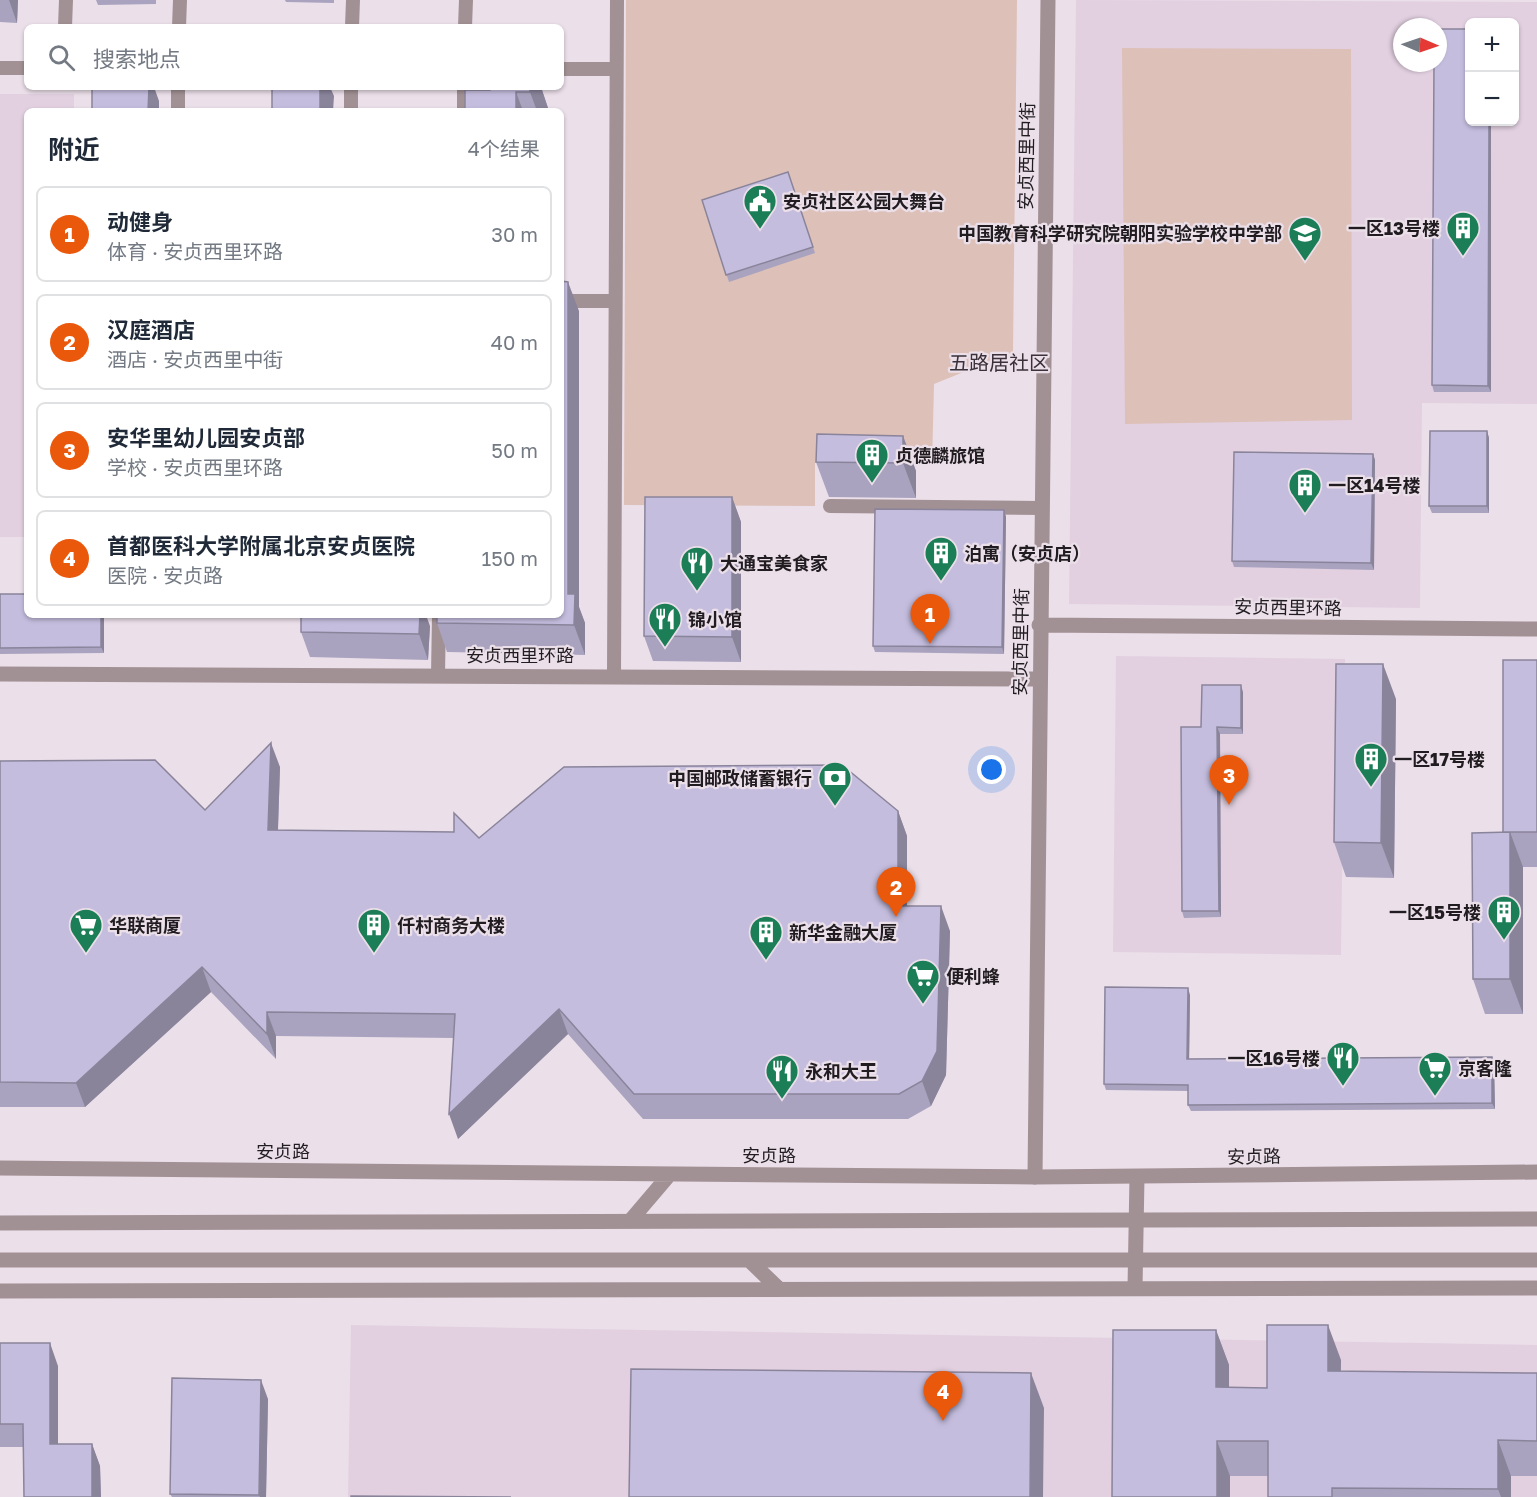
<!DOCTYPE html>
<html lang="zh">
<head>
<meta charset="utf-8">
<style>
	:root { --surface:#fff; --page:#f2f2f3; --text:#1f2937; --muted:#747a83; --line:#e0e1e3; --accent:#ea580c }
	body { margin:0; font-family:"Golos Text","Noto Sans SC",sans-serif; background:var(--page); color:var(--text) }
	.controls { position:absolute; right:18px; top:18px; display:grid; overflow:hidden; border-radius:9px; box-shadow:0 2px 4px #0004 }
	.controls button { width:54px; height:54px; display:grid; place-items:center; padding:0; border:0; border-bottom:2px solid var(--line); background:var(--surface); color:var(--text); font:30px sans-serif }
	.compass { position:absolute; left:1393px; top:18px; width:54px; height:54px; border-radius:50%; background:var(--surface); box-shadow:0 2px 4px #0004; rotate:92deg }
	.you { position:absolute; left:992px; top:770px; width:21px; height:21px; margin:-15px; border:4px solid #fff; border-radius:50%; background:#1a73e8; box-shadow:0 0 0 9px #1a73e833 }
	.badge { display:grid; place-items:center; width:39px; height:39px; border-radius:50%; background:var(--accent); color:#fff; font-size:20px; font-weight:700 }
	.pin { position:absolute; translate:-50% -50px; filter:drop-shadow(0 2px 3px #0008) }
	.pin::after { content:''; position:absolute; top:32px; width:21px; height:18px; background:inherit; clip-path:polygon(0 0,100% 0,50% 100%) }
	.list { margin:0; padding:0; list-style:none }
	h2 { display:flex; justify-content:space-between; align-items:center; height:78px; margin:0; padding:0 24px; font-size:26px }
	h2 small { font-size:20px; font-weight:400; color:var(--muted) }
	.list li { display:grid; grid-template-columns:39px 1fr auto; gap:18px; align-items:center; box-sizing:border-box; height:96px; margin:0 12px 12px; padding:0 12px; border:2px solid var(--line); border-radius:9px }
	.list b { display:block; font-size:22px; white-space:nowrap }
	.list p { margin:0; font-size:20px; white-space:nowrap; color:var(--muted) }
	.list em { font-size:20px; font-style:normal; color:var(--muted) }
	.icon { flex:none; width:33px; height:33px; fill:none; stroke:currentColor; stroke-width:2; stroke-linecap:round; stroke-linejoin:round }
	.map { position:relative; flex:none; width:1537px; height:1497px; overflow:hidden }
	.search { position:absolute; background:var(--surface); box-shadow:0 2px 4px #0004; left:24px; top:24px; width:540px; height:66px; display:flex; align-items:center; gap:15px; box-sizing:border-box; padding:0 21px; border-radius:9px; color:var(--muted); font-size:22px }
	.panel { position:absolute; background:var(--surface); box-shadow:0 2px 4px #0004; left:24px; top:108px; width:540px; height:510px; border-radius:9px }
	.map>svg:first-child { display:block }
</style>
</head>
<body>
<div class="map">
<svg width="1537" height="1497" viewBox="0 0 1537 1497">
	<rect width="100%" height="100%" fill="#ebdfe9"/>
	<!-- built -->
	<path fill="#e2d0e0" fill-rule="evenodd" d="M1076,0L1537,2V404L1422,403L1420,608L1069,604ZM1470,22H1514V122H1470ZM1402,27H1438V63H1402Z
		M0,94H74V111H27V537H0Z
		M1116,656L1345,659L1341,955L1113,952Z
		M351,1325L1537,1345V1497H348Z"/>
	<!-- green -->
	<path fill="#ddc0b8" d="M626,0H1017L1013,352L934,384L932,465L815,463V506L624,505Z
		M1122,48L1351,49L1352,420L1125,424Z"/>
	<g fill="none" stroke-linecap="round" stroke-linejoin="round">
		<!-- service -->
		<path stroke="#a29194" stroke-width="14" d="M65,27L66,0
			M179,27L180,0
			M352,27L353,0
			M465,27L466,0
			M0,68H27
			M561,69H616
			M178,111V87
			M351,111V87
			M464,111V87
			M561,301H615
			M830,506L1041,508
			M438,675L439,615
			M614,675L617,0"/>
		<!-- minor -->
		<path stroke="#a29194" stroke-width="15" d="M1039,625L1537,629
			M0,674L1039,679
			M1035,1177L1048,0
			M1135,1288L1137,1177"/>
		<!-- tertiary -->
		<path stroke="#a29194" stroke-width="15" d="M0,1168L1035,1177L1537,1172
			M630,1221L670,1174
			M0,1223L1537,1219
			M0,1260H1537
			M749,1260L779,1289
			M0,1291L1537,1288"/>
	</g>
	<!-- wall -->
	<path fill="#a9a3bf" d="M0,0H18L17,23L0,22Z
		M96,0H156V4L98,5Z
		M285,0H334V3L286,2Z
		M1434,63L1491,392H1434L1432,385Z
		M541,87L549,111H465L490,90Z
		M788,172L815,253L729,282L702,200Z
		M579,311V607L585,623V655L447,652L437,623L561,615Z
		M1487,431L1489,438V513H1432L1429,506Z
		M903,436L916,471V498L829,497L816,462Z
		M1373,454L1375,460L1374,570L1234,567L1232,561Z
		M732,497L741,522V662L653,661L644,636Z
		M1004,510L1006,517L1004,654L875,652L873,646Z
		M0,594L27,615H104V653L0,654Z
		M430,626L428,660L310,657L301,632Z
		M1537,660V867H1523V1014H1485L1473,979Z
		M1243,692V734H1220L1221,917L1184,918L1182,911L1201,727Z
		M1396,699L1394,878L1346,877L1334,842Z
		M0,761L205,810L280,767L278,831L479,838L898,811L907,836V906L950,931L946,1075L931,1106L908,1119H643L568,1034L458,1139L453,1038L276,1036V1059L211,992L85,1107H0Z
		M1190,995L1189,1059L1494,1063L1495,1109L1191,1111L1188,1105V1091L1106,1090L1104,1084Z
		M1216,1330L1229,1365V1388H1267L1341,1360V1372L1537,1373V1476H1511V1497H1268V1476H1230V1497H1112Z
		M0,1343L58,1366V1444H92L100,1466L101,1497H24V1447H0Z
		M268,1399L266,1497H172L170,1494Z"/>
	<!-- shaded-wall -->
	<path fill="#8a849b" d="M9,0H18L17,23Z
		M149,87H154L159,101V111H148Z
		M320,87H330L334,96L333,111H320Z
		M530,87H541L549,111H537L530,92Z
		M516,92L523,111H516Z
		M1489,122H1491V392L1488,386Z
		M568,282L579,311V607L585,623V655L574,625L568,594Z
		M1487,431L1489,438V513L1487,506Z
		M903,436L916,471V498L903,463Z
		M1373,454L1375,460L1374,570L1371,563Z
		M732,497L741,522V662L732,637Z
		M1004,510L1006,517L1004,654L1002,647Z
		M101,615H104V653L101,647Z
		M420,615H426L430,626L428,660L419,634Z
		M1383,664L1396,699L1394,878L1381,843Z
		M1241,685L1243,692V734L1241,728Z
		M1217,727L1220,734L1221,917L1219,911Z
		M271,743L280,767L277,855L268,830Z
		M898,811L907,836V930L898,906Z
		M1510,832L1523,867V1014L1510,979Z
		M941,906L950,931L946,1075L931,1106L922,1081Z
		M202,967L211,992L85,1107L76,1083Z
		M1188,988L1190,995L1189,1066L1187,1059Z
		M559,1009L568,1034L458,1139L449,1114Z
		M267,1012L276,1036V1059L267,1034Z
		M1492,1057L1494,1063L1495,1109L1492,1103Z
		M1328,1325L1341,1360L1340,1407L1328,1371Z
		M1216,1330L1229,1365V1423L1216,1387Z
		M50,1343L58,1366V1467L50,1444Z
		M1031,1373L1044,1408L1043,1497H1030Z
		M261,1380L268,1399L266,1497H260L259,1495Z
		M1498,1440L1511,1476V1497H1501L1498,1489Z
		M1217,1441L1230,1476V1497H1217Z
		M92,1444L100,1466L101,1497H92Z"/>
	<!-- building -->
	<path fill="#c5bdde" stroke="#8a849b" stroke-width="1.5" d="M1438,29H1470V122H1489L1488,386L1432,385L1434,63H1438Z
		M92,87H149L148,111H92Z
		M272,87H320V111H272Z
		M490,87H530V92H516V111H465V90H490Z
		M788,172L813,247L726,275L702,200Z
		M561,281L568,282V594H575L574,625L437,623V615H561Z
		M1430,431H1487V506H1429Z
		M817,434L903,436V463L816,462Z
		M1234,452L1373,454L1371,563L1232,561Z
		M645,497H732V637L644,636Z
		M875,509L1004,510L1002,647L873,646Z
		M0,594H27V615H101V647L0,648Z
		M301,615H420L419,634L301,632Z
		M1503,660H1537V832H1503Z
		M1336,664H1383L1381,843L1334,842Z
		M1202,685H1241V728L1217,727L1219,911H1182L1181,727H1201Z
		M271,743L268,830L454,832V813L479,838L564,767L842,765L898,811V906H941L937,1051L922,1081L899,1094H634L559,1009L449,1114L455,1014L267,1012V1034L202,967L76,1083L0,1082V761L155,760L205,810Z
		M1510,832V979H1473L1472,833Z
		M1105,987L1188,988L1187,1059L1492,1057V1103L1188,1105V1085L1104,1084Z
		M1267,1325H1328V1371L1537,1373V1441L1498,1440V1489L1332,1488V1497H1268V1441H1217V1497H1112L1113,1330H1216V1387L1267,1388Z
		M0,1343H50V1444H92V1497H24L23,1424H0Z
		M631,1369L1031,1373L1030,1497H629Z
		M172,1378L261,1380L259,1495L170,1494Z
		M351,1496L511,1497H351Z"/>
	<!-- icons -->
	<defs>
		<g id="civic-pin" transform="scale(1.725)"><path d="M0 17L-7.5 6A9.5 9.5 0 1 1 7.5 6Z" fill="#1b7e57" stroke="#ebdfe9"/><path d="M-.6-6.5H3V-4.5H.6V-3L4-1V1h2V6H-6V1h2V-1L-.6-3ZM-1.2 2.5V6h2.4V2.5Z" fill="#fff"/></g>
		<g id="building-pin" transform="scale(1.725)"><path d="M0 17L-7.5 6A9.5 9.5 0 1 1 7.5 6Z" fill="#1b7e57" stroke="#ebdfe9"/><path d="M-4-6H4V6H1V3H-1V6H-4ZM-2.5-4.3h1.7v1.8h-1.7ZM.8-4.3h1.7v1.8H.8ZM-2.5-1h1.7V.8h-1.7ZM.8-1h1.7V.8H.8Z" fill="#fff"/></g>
		<g id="school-pin" transform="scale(1.725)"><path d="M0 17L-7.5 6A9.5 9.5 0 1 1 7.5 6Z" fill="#1b7e57" stroke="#ebdfe9"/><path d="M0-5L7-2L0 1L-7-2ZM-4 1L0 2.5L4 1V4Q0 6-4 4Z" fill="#fff"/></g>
		<g id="restaurant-pin" transform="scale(1.725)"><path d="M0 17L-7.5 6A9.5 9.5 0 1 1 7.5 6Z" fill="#1b7e57" stroke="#ebdfe9"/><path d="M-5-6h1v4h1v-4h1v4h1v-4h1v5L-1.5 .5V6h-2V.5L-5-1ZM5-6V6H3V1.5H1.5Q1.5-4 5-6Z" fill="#fff"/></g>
		<g id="bank-pin" transform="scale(1.725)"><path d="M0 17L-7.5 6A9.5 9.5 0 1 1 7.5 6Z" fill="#1b7e57" stroke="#ebdfe9"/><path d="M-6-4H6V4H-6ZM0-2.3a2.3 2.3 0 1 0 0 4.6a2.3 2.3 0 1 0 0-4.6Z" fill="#fff"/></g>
		<g id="supermarket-pin" transform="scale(1.725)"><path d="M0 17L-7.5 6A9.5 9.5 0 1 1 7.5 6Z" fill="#1b7e57" stroke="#ebdfe9"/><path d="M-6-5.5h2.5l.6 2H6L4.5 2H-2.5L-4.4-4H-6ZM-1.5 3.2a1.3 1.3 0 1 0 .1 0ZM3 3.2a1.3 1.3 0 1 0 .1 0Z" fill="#fff"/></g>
	</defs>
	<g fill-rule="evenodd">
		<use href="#civic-pin" x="760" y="201"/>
		<use href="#building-pin" x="1463" y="228"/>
		<use href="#school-pin" x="1305" y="233"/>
		<use href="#building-pin" x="872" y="455"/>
		<use href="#building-pin" x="1305" y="485"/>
		<use href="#building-pin" x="941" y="553"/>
		<use href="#restaurant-pin" x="697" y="563"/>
		<use href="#restaurant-pin" x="665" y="619"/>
		<use href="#building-pin" x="1371" y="759"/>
		<use href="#bank-pin" x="835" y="778"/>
		<use href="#building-pin" x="1504" y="912"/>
		<use href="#supermarket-pin" x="86" y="925"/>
		<use href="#building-pin" x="374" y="925"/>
		<use href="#building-pin" x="766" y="932"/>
		<use href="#supermarket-pin" x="923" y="976"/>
		<use href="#restaurant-pin" x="1343" y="1058"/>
		<use href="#supermarket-pin" x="1435" y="1068"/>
		<use href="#restaurant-pin" x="782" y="1071"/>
	</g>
	<g text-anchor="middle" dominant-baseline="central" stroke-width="4.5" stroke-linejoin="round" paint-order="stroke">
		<!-- street labels -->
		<g font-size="18" fill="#201c20" stroke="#ebdfe9">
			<text transform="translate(1026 156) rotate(-89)">安贞西里中街</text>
			<text transform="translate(1288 607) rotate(1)">安贞西里环路</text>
			<text transform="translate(1020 642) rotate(-89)">安贞西里中街</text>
			<text x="520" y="655">安贞西里环路</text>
			<text x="283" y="1151">安贞路</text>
			<text x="769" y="1155">安贞路</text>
			<text transform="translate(1254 1156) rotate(-1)">安贞路</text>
		</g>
		<!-- poi labels -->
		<g font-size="18" font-weight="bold" fill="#201c20" stroke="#ebdfe9" text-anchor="start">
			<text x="783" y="201">安贞社区公园大舞台</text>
			<text x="1440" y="228" text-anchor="end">一区13号楼</text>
			<text x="1282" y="233" text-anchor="end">中国教育科学研究院朝阳实验学校中学部</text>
			<text x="895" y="455">贞德麟旅馆</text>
			<text x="1328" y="485">一区14号楼</text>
			<text x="964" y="553">泊寓（安贞店）</text>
			<text x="720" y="563">大通宝美食家</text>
			<text x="688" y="619">锦小馆</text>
			<text x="1394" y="759">一区17号楼</text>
			<text x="812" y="778" text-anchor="end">中国邮政储蓄银行</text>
			<text x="1481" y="912" text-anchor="end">一区15号楼</text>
			<text x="109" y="925">华联商厦</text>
			<text x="397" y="925">仟村商务大楼</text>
			<text x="789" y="932">新华金融大厦</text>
			<text x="946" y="976">便利蜂</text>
			<text x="1320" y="1058" text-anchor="end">一区16号楼</text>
			<text x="1458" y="1068">京客隆</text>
			<text x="805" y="1071">永和大王</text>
		</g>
		<!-- neighbourhood labels -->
		<g font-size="20" fill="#3a3139" stroke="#ebdfe9">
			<text x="999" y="362">五路居社区</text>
		</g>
	</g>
</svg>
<div class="controls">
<button>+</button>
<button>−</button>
</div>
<svg class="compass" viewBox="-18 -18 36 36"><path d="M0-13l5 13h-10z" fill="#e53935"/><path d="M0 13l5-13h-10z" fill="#747a83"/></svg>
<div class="you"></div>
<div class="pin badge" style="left:930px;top:644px">1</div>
<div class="pin badge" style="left:896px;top:917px">2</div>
<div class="pin badge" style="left:1229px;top:805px">3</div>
<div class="pin badge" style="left:943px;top:1421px">4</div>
<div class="search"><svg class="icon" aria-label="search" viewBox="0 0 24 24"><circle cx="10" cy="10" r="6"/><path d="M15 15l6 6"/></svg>搜索地点</div>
<section class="panel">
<h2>附近<small>4个结果</small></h2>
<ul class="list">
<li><span class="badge">1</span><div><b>动健身</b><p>体育 · 安贞西里环路</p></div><em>30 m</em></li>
<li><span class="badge">2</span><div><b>汉庭酒店</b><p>酒店 · 安贞西里中街</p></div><em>40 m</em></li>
<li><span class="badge">3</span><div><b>安华里幼儿园安贞部</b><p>学校 · 安贞西里环路</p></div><em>50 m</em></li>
<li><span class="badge">4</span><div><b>首都医科大学附属北京安贞医院</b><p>医院 · 安贞路</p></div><em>150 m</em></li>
</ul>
</section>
</div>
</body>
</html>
